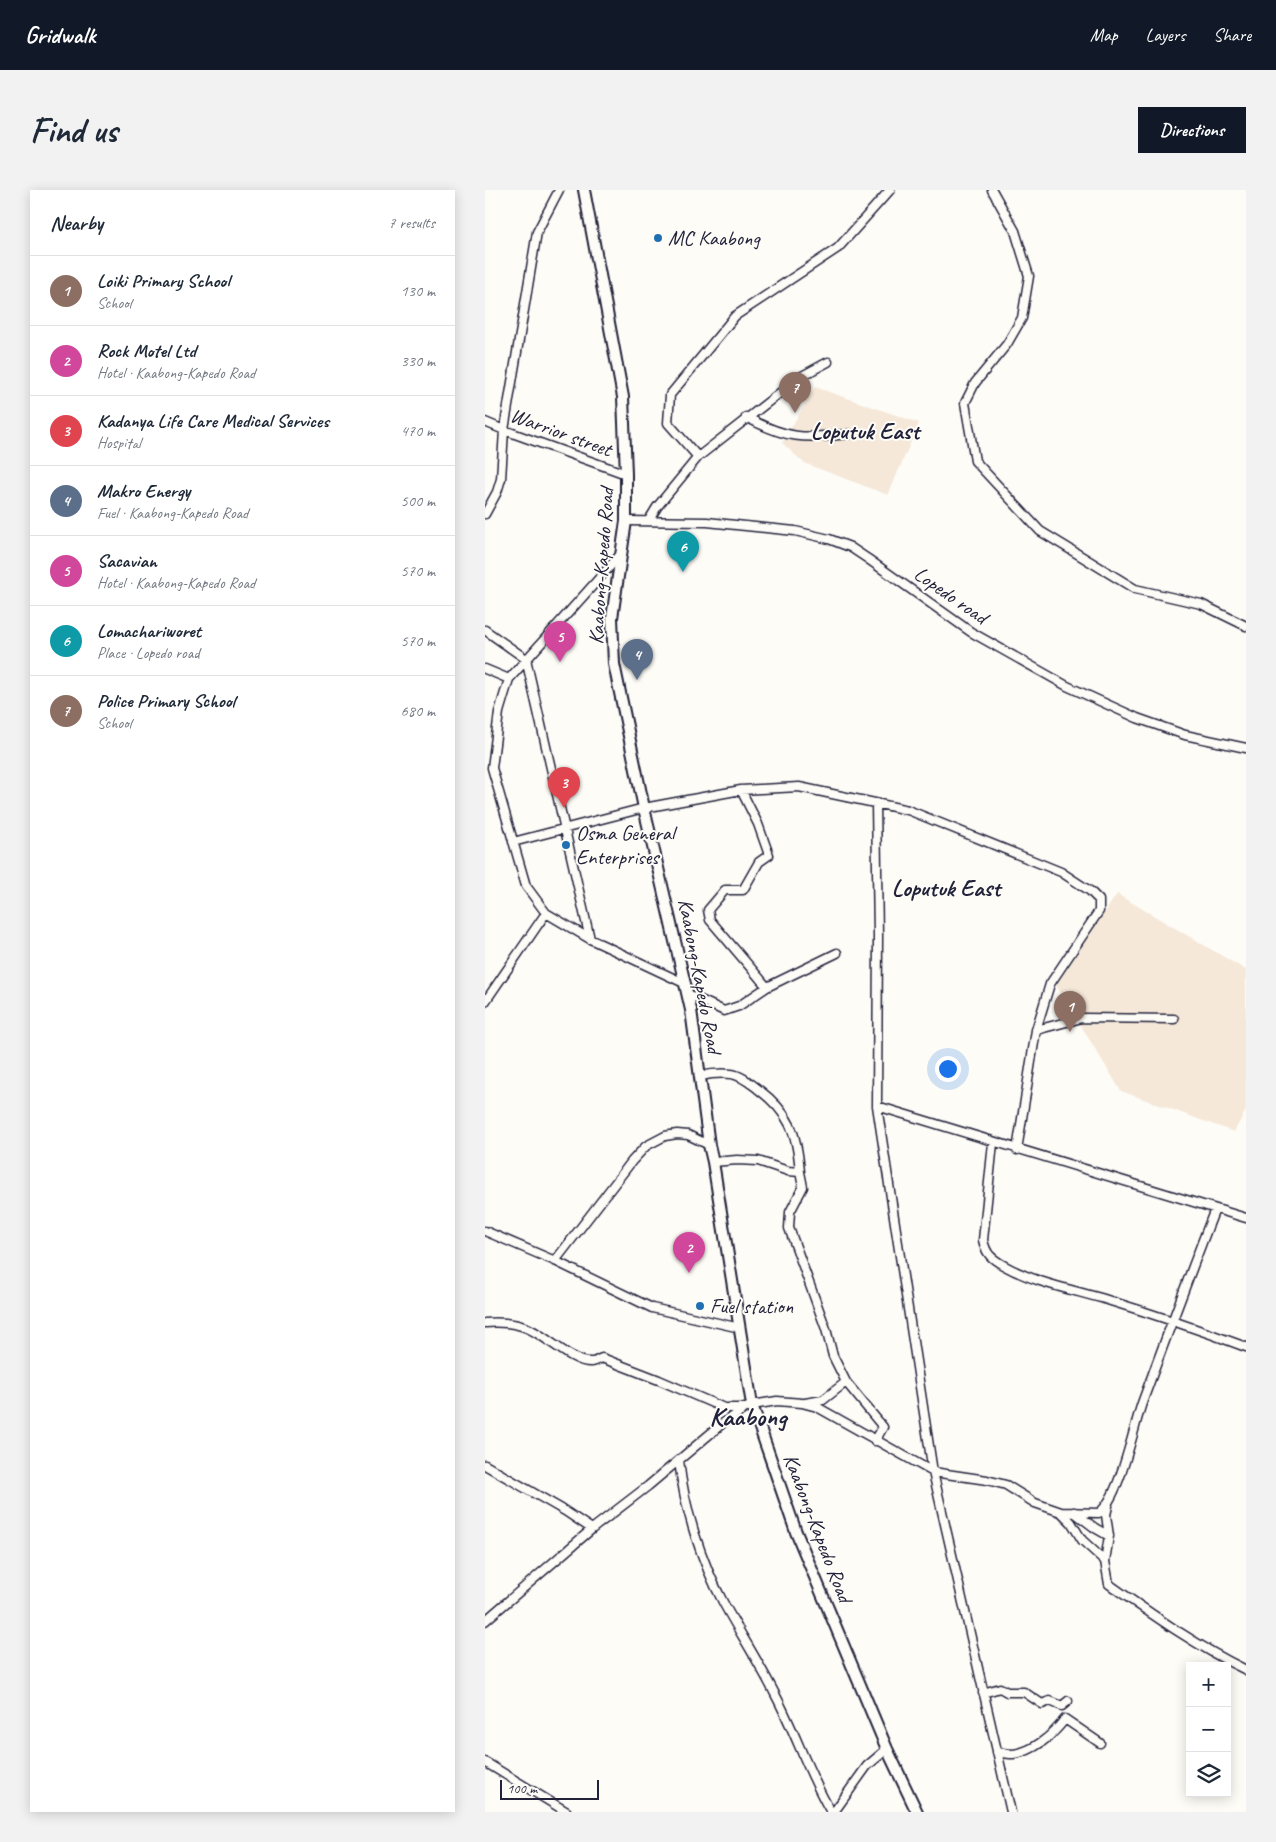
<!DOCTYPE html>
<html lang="en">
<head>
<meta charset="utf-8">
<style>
	:root { --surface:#fff; --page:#f2f2f3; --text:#1f2937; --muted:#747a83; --line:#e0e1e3; --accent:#111827 }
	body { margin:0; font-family:Caveat,sans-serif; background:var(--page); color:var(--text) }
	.controls { position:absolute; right:15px; bottom:15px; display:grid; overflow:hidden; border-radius:0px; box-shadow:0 2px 12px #0003 }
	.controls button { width:45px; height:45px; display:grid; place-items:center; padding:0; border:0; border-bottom:1px solid var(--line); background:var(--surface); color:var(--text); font:25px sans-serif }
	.scale { position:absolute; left:15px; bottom:12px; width:99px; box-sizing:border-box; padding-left:5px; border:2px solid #22223b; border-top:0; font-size:14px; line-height:18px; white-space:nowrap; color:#22223b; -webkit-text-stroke:4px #fdfcf7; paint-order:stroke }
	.you { position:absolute; left:462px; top:878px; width:18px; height:18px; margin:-12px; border:4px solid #fff; border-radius:50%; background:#1a73e8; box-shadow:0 0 0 8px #1a73e833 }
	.badge { display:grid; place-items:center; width:32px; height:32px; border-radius:50%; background:var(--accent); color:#fff; font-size:16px; font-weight:700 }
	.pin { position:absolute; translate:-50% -41px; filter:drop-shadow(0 1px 2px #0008) }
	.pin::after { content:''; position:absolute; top:26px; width:18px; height:15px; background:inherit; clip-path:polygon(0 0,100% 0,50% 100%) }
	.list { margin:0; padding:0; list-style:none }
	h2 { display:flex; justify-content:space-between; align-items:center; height:65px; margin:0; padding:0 20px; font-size:21px }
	h2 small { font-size:16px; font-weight:400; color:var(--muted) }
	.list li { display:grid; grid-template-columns:32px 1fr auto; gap:15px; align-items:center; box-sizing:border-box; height:70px; padding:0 20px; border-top:1px solid var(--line) }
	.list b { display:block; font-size:19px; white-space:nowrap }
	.list p { margin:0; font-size:16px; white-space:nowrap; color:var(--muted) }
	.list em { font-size:16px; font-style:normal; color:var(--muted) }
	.icon { flex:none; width:28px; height:28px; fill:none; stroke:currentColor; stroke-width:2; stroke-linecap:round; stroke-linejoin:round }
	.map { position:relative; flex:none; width:761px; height:1622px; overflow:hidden; border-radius:0px }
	header { display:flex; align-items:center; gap:30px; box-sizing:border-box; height:70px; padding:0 25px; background:var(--accent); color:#fff }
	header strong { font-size:24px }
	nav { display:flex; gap:28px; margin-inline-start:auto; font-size:18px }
	.intro { display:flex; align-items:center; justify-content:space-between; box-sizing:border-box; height:120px; padding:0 30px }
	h1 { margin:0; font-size:35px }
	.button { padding:12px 22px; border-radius:0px; background:var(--accent); color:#fff; font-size:18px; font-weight:700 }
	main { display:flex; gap:30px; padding:0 30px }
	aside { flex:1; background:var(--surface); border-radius:0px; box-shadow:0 2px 12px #0003 }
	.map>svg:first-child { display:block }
</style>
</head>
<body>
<header>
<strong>Gridwalk</strong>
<nav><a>Map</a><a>Layers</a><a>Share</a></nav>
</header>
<div class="intro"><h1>Find us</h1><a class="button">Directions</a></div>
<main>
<aside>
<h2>Nearby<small>7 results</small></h2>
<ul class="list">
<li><span class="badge" style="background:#8d6e63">1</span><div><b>Loiki Primary School</b><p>School</p></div><em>130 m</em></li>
<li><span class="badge" style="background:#d1479c">2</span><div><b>Rock Motel Ltd</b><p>Hotel · Kaabong-Kapedo Road</p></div><em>330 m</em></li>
<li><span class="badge" style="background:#e0444e">3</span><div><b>Kadanya Life Care Medical Services</b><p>Hospital</p></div><em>470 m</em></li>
<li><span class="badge" style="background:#5c6f8a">4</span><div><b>Makro Energy</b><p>Fuel · Kaabong-Kapedo Road</p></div><em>500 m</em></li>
<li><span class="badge" style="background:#d1479c">5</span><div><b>Sacavian</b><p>Hotel · Kaabong-Kapedo Road</p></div><em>570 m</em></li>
<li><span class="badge" style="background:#0f9aa8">6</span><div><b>Lomachariworet</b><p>Place · Lopedo road</p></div><em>570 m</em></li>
<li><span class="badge" style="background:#8d6e63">7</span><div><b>Police Primary School</b><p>School</p></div><em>680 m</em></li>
</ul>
</aside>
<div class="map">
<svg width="761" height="1622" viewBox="0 0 761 1622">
	<rect width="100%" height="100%" fill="#fdfcf7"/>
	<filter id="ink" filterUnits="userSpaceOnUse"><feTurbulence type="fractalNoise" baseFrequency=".02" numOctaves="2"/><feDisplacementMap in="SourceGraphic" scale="10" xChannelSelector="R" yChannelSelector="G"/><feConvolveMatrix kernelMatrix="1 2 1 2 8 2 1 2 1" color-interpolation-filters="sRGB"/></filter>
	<g filter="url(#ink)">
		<!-- built -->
		<path fill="#f5e8d9" d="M330,197L434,233L403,305L319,273L297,253Z
			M632,704L761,780V920L749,942L636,901L571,795Z"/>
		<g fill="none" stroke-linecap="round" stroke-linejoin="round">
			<!-- minor casing -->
			<g stroke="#22223b" stroke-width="11">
				<path id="minor" d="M507,0L530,41L544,86L537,128L522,154L490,193L480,213L490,271L555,341L650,399L716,414L761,436
					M261,227C301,249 319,249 364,244
					M0,232L19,240L141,284
					M213,267L183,233L185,205L250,126L353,58L405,0
					M0,324L12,302L16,289L19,240L52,42L74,0
					M164,330L172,317L213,267L315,187L343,172
					M141,331L222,332L310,341L344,349L365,357L383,369L486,442L582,496L652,528L700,545L761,558
					M136,364L24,489L14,522L7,578L41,696L61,723L105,749L201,794
					M0,440L41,469L105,749
					M0,479L24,489
					M256,600L273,634L284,665L274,672L258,700H240L223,720L225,730L282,797
					M391,613L393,746L392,916L448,1282L526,1622
					M28,652L159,618L256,600L314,597L423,620L576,682L605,701L614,710V721L565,794L551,840L532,960
					M203,804L239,821L254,816L282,797L352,763
					M0,812L61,723
					M551,840L597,828L689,829
					M215,886C225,884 236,883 246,884C256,885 265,893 273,899C305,923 312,943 315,982
					M392,916L761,1028
					M508,953L498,1050C501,1064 506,1068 518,1075C548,1092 584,1099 616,1108C665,1123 713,1139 761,1157
					M228,972L252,970L273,971L303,981L315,982L318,997L305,1022L304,1038L341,1139L348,1166L361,1192L398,1237L390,1251
					M0,1041L70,1071L167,1118L255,1138
					M70,1071L147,971L161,956L180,946L192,944L203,945L224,955
					M0,1133C13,1132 30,1133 42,1138C61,1145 88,1174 107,1172C110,1172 114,1169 117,1168L174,1190L239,1218H261
					M320,1213L338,1210L361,1192
					M194,1270C199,1318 216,1371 239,1414C256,1445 275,1474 291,1506C311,1544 324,1585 346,1622
					M0,1275L80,1321L107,1339
					M576,1322L614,1323C635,1307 648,1239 657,1213C681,1148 705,1083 730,1019
					M589,1322L610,1338L624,1346
					M620,1371L624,1346L621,1325L623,1316
					M0,1431L107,1339L163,1296L238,1233L261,1218L267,1215L292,1211L317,1213L332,1217L448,1282L502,1290L521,1295L550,1313L576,1322L586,1332L597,1350L620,1371L624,1394C668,1425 713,1457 761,1480
					M498,1503L515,1498L522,1502H539L557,1514L565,1511L577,1516L583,1511
					M512,1562C517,1563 523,1564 528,1564C548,1562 568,1545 580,1529L615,1553
					M0,1572L82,1622
					M349,1622L382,1576L402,1559"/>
			</g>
			<!-- secondary casing -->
			<g stroke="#22223b" stroke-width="14">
				<path id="secondary" d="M99,0L138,207L141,284V331L127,428L129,474L159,618L206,820L224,955L228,972L267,1215L311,1342L402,1559L432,1622"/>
			</g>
			<!-- minor -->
			<use href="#minor" stroke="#fdfcf7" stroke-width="8"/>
			<!-- secondary -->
			<use href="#secondary" stroke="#fdfcf7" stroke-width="10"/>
		</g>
	</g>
	<!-- markers -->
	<g fill="#1f6fb2" stroke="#fdfcf7" stroke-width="2">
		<circle cx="173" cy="48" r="5"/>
		<circle cx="81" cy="655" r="5"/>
		<circle cx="215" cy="1116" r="5"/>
	</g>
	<g text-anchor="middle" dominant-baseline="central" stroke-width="4" stroke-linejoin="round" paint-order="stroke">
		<!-- poi labels -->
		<g font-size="21" fill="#22223b" stroke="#fdfcf7" text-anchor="start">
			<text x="183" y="48">MC Kaabong</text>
			<text x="91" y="643">Osma General<tspan x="91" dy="24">Enterprises</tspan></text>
			<text x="225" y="1116">Fuel station</text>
		</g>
		<!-- street labels -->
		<g font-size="21" fill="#22223b" stroke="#fdfcf7">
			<text transform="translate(76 242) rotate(20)">Warrior street</text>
			<text transform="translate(116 376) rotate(-86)">Kaabong-Kapedo Road</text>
			<text transform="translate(466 405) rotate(35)">Lopedo road</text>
			<text transform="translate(215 786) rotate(79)">Kaabong-Kapedo Road</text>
			<text transform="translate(333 1338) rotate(69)">Kaabong-Kapedo Road</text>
		</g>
		<!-- quarter labels -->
		<g font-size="24" font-weight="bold" fill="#22223b" stroke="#fdfcf7">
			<text x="380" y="241">Loputuk East</text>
			<text x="461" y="698">Loputuk East</text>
		</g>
		<!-- district labels -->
		<g font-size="26" font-weight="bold" fill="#22223b" stroke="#fdfcf7">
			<text x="263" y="1226">Kaabong</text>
		</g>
	</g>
</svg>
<div class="controls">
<button>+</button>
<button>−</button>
<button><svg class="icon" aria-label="layers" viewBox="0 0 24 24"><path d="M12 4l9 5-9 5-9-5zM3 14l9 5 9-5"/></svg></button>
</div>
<div class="scale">100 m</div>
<div class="you"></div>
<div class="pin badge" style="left:585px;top:842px;background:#8d6e63">1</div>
<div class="pin badge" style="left:204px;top:1083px;background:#d1479c">2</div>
<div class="pin badge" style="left:79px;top:618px;background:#e0444e">3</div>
<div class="pin badge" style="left:152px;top:490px;background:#5c6f8a">4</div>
<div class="pin badge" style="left:75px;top:472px;background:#d1479c">5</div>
<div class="pin badge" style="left:198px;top:382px;background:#0f9aa8">6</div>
<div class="pin badge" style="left:310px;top:223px;background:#8d6e63">7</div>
</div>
</main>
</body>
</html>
